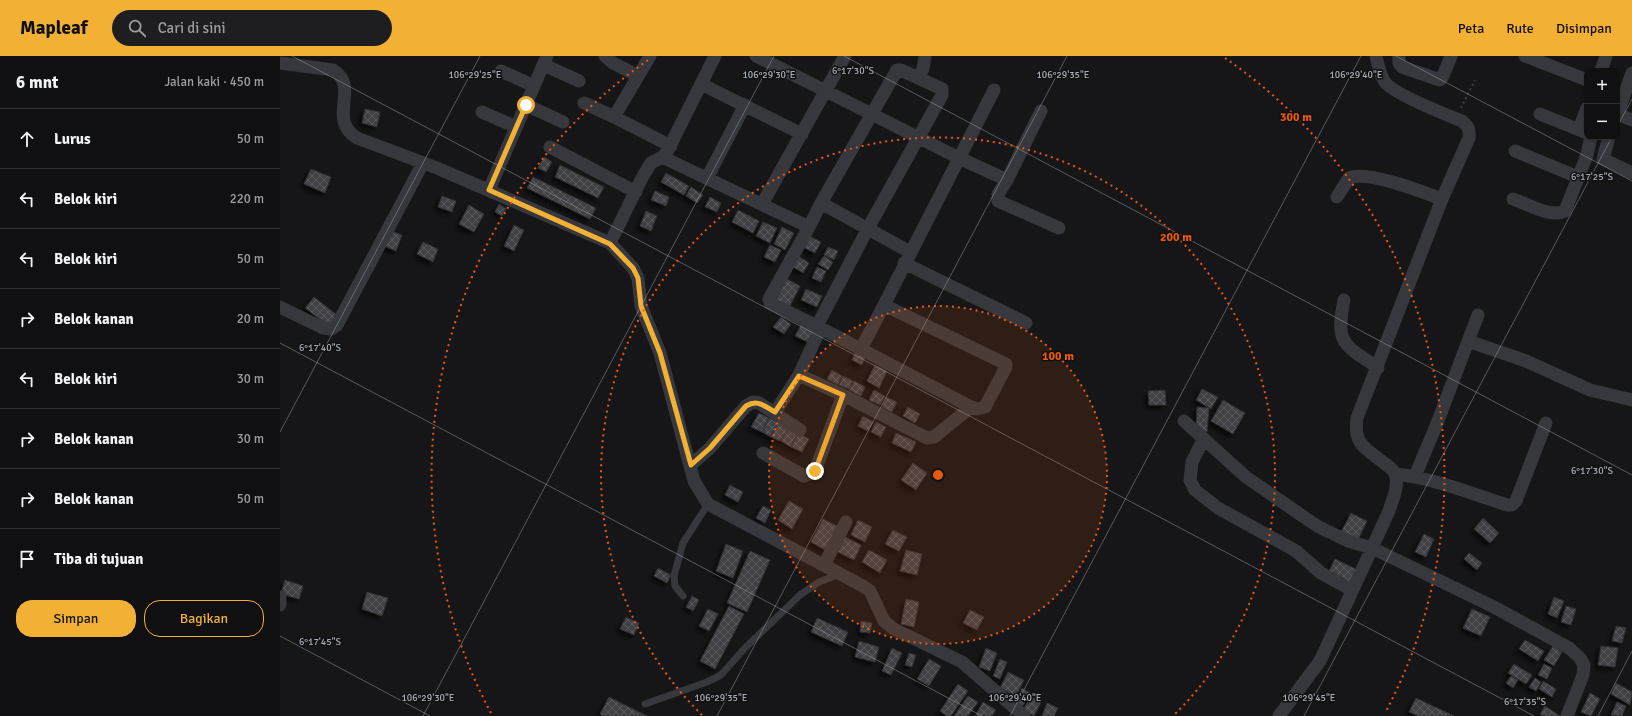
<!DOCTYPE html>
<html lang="id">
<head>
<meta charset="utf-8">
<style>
	:root { --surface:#101012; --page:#1e1e20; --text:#f1f3f6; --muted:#9c9d9f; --line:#303032; --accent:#f2b134 }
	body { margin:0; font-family:Signika,sans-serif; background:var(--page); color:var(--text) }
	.controls { position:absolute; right:12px; top:12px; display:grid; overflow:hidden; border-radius:8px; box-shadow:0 1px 3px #0004 }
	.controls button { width:36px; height:36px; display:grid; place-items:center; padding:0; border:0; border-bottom:1px solid var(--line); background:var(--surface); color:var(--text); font:20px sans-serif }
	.stop { position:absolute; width:12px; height:12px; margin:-9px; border:3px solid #f2b134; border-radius:50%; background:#fff }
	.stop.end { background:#f2b134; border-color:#fff; box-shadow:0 1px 4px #0008 }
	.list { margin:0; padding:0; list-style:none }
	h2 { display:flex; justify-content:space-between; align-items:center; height:52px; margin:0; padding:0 16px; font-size:17px }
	h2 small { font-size:13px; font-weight:400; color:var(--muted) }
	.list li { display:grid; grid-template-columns:26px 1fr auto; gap:12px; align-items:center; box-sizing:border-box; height:60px; padding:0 16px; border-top:1px solid var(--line) }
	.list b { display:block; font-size:15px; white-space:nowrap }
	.list em { font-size:13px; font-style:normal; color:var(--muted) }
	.actions { display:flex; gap:8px; padding:12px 16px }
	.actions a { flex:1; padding:9px 0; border:1px solid var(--accent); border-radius:16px; text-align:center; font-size:14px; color:var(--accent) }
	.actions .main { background:var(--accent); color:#111 }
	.icon { flex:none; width:22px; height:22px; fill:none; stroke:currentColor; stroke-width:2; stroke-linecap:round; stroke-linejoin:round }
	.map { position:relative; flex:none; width:1352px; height:660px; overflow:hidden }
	header { display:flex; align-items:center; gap:24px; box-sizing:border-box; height:56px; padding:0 20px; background:var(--accent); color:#111 }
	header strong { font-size:19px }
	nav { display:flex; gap:22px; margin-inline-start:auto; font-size:14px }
	.search { width:280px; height:36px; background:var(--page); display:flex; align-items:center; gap:10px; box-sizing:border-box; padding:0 14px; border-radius:22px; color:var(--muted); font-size:15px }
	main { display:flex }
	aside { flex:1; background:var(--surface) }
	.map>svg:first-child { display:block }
</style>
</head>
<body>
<header>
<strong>Mapleaf</strong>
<div class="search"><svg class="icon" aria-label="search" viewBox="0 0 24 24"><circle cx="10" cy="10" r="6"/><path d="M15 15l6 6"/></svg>Cari di sini</div>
<nav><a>Peta</a><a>Rute</a><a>Disimpan</a></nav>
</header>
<main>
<aside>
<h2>6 mnt<small>Jalan kaki · 450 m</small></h2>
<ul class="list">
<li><svg class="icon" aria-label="ahead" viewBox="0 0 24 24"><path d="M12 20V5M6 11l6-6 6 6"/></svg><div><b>Lurus</b></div><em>50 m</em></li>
<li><svg class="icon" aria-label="left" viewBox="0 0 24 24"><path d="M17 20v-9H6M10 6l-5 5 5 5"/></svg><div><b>Belok kiri</b></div><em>220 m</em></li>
<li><svg class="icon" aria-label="left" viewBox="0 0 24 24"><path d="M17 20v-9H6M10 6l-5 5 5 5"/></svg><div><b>Belok kiri</b></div><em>50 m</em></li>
<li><svg class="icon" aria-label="right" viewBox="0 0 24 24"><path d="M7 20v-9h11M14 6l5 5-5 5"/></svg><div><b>Belok kanan</b></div><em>20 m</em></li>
<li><svg class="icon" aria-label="left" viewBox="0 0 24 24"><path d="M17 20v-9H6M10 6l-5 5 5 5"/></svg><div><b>Belok kiri</b></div><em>30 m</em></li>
<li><svg class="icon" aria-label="right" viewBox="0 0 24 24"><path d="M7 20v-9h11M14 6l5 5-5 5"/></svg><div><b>Belok kanan</b></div><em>30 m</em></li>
<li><svg class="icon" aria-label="right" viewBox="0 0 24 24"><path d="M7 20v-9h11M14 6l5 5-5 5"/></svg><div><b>Belok kanan</b></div><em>50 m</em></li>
<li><svg class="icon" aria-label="arrive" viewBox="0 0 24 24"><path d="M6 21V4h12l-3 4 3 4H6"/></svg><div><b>Tiba di tujuan</b></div></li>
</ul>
<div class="actions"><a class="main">Simpan</a><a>Bagikan</a></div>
</aside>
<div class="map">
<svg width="1352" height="660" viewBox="0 0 1352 660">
	<defs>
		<pattern id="building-cross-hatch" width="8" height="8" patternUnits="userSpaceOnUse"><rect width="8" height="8" fill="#404145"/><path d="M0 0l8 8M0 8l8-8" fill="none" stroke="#595a5e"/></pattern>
		<filter id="shadow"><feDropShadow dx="-3.5" dy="3.5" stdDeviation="2" flood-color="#0009"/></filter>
	</defs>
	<rect width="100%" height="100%" fill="#161618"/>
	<!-- building -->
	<path fill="url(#building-cross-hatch)" stroke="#303034" filter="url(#shadow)" d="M85,53L100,56L97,71L82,67Z
		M264,101L272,106L266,116L258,112Z
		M280,109L324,131L318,142L275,121Z
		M31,113L51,121L45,137L24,128Z
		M386,117L409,130L404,139L381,126Z
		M253,121L316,152L310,163L247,132Z
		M411,131L423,139L417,147L406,140Z
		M375,135L389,141L386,150L371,144Z
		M162,140L176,145L172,156L158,151Z
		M430,141L441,147L437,156L425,151Z
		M219,148L226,153L222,160L215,156Z
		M189,149L204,158L194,176L179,168Z
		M458,154L479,165L473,177L452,166Z
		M366,155L377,160L371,175L360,170Z
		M483,166L497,172L490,187L476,180Z
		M234,169L244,174L234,195L224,190Z
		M502,171L514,177L505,194L494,188Z
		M109,174L122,179L116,195L102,189Z
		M529,180L541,186L535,197L523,191Z
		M143,186L158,193L153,206L137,198Z
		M490,189L501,194L495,206L484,201Z
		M548,191L558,195L554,204L544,199Z
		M518,200L529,207L523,217L512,210Z
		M544,200L553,206L548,214L538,208Z
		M537,211L546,215L541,226L532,222Z
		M507,223L520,230L509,252L495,246Z
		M526,233L542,240L537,251L521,244Z
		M34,241L57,259L49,270L25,252Z
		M501,261L511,268L504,278L493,271Z
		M521,269L536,277L530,287L515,280Z
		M575,297L585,301L582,309L572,304Z
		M595,309L607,315L599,332L587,325Z
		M552,314L562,320L558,329L547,323Z
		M563,320L573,325L569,333L559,329Z
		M574,325L585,331L581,340L569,334Z
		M922,333L938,341L931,353L916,344Z
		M594,334L605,340L600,349L589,344Z
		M885,334L886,349H869L868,335Z
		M606,341L617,346L612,356L602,351Z
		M943,344L965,357L953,378L931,365Z
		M628,351L640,358L635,367L623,360Z
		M917,351L929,352L927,376L916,375Z
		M479,357L489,362L482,376L471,371Z
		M583,360L593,366L588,375L578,370Z
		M489,362L498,367L491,381L482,376Z
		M596,366L606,371L601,381L591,376Z
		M498,367L508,372L501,385L491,381Z
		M508,372L518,377L511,391L501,385Z
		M518,377L529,383L522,396L511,391Z
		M616,377L636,386L631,396L612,387Z
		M633,407L647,417L636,434L621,424Z
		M450,429L463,436L458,446L445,439Z
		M509,445L523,453L512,473L498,464Z
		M483,450L491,454L485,467L476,462Z
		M1071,457L1087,465L1078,484L1061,476Z
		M1203,462L1219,477L1210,487L1194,473Z
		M543,463L559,471L547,495L531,486Z
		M578,464L592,471L585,486L571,479Z
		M613,474L627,481L619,495L605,488Z
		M1144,478L1154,483L1146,501L1135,496Z
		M565,481L581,489L574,504L558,496Z
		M446,488L463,495L453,522L436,515Z
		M589,494L607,504L600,517L582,506Z
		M626,494L642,498L637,519L620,515Z
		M470,495L490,504L467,556L447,547Z
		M1189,497L1202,507L1197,514L1184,503Z
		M1055,503L1078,514L1071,528L1048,517Z
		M378,512L391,519L387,527L374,520Z
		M5,524L23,530L19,543L1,538Z
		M87,536L108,542L102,560L82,553Z
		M412,540L419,544L413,555L406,551Z
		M1274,541L1284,545L1277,562L1268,558Z
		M626,543L639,546L634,571L621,568Z
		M449,550L464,558L435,613L420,605Z
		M1286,550L1296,553L1291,569L1281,566Z
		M428,553L438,558L429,575L419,570Z
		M1192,553L1210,561L1201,580L1183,572Z
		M690,554L704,561L697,574L683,567Z
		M346,561L359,567L354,579L340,573Z
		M537,562L568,576L562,590L531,576Z
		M581,565L592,567L590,577L580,576Z
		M1336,570L1346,572L1342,587L1332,585Z
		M1245,584L1264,595L1258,605L1239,593Z
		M579,585L599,591L595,606L575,601Z
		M1273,590L1282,596L1274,610L1264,604Z
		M1321,590L1338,592L1335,611L1318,609Z
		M612,592L622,597L611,619L602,615Z
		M706,592L717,597L710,615L699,611Z
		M629,597L636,599L632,611L625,609Z
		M649,603L661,610L649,630L637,623Z
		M720,603L727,606L720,623L713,620Z
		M1234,608L1252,619L1246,628L1228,617Z
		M1264,608L1272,612L1267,623L1258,619Z
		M728,616L744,624L736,640L720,632Z
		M1231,620L1238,624L1233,632L1226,627Z
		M1255,622L1261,626L1256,635L1249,631Z
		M1263,625L1276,633L1272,641L1259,633Z
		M1336,627L1352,636L1350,649L1331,638Z
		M678,628L688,635L671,660H667L660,655Z
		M742,632L750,637L740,654L733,650Z
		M1310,637L1320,643L1311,660L1301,656Z
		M688,640L698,646L688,660H674Z
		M751,640L761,646L754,660L743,654Z
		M329,641L367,660H323L320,658Z
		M1136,642L1174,660H1138L1129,656Z
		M703,646L716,654L712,660H695Z
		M1337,646L1346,650L1342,660L1331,659Z
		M767,647L778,652L774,660H762Z
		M1265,650L1280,660H1263L1260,658Z"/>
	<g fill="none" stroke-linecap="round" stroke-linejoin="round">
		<!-- path -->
		<path stroke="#3d3f44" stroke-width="2" stroke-dasharray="2 3" stroke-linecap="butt" d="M1181,52L1195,24"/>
		<!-- lane -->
		<path stroke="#37383d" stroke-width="7" d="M403,540L395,530L394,520L403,487L428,448
			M365,648L427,626L441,619L464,593L520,539L539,526L560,518"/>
		<!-- street -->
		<path stroke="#37383d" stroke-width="13" d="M325,0L333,7L358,20
			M476,0L679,102L727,124L718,138V145L779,172
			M1119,0V7L1122,11L1160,24L1163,20L1171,0
			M1245,0L1307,24
			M0,7L53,14C81,31 46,63 77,82L157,112L330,187L353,212L358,222L361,250L380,297L414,425L428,448L583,530L590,535L604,565L614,573L682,606L744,660
			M264,9L299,25
			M221,15L254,30
			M1321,15L1326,0
			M638,22L643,13L645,0
			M421,28L522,78
			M304,47L334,61L370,0
			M246,49L283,66
			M202,56L236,71
			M1260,58L1307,77
			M1337,58L1352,64
			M1337,59L1352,17
			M334,61L391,90
			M1299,73L1307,52
			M1329,81L1323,103L1352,117
			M270,91L356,136
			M1235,95L1298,121
			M382,101L387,96L435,0
			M427,122L465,49
			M727,124L761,55
			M209,134L267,0
			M1057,141L1069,122C1088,114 1142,136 1162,143
			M1233,143C1248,148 1270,162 1285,155L1307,99L1311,81
			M482,148L565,0
			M529,171L489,243L490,247L537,270L691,351
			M330,187L363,120L371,107L382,101L529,171L541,147L630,196
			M624,207L746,267
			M1064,244C1055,289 1064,288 1098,312
			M0,251L43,272L51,273L57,269L143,107
			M537,270L587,174L662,39V33L621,14H617L541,147
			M1188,285L1246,305L1310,334L1352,344
			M581,293L604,249
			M519,319L540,273
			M495,356L519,319L563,339L647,382L654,381L691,351L697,353L705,351L726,311V308L604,249L714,34
			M904,365L966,421L1037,470L1068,485L1092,492L1214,551L1289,592L1300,602L1304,609L1303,619L1287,660
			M923,384L912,406L910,424L915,434L938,452L1016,495L1041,517L1072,534
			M483,397L524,420L535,415L563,339
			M411,409L430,392L466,350L473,346L479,347L520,374
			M1115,418C1154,422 1190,437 1227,449H1232L1236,445L1266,367
			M1135,420L1156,370L1198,259
			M544,509L566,466
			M0,541V549
			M999,660L1040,605L1109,455C1112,445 1120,428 1115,418C1113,413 1107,409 1104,407C1085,392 1073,388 1077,362L1162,143L1189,82C1190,73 1188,70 1182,65C1167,59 1113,38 1105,26C1100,19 1098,9 1096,0"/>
	</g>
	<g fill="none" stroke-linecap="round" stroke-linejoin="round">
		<!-- route -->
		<path stroke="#f2b134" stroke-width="5" d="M246,49L209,134L330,188L353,212L358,222L361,250L380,297L411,409L430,392L466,350C478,343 484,350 495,356L519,320L563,339L535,415"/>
	</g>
	<!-- ticks -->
	<path fill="none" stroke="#a8adb8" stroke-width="1" stroke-opacity="0.45" d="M12,0L1254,660M564,0L1352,419M1116,0L1352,125M1337,71L1352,43M0,287L702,660M0,376L200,0M0,580L150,660M143,660L494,0M437,660L787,0M730,660L1081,0M1024,660L1332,81M1318,660L1352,595"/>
	<!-- distance rings -->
	<circle cx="658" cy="419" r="169" fill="#e8590c" fill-opacity=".12"/>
	<g fill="none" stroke="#e8590c" stroke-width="2" stroke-dasharray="2 4">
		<circle cx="658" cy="419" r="169"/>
		<path d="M422 659A337 337 0 1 1 894 659"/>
		<path d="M211 657A506 506 0 0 1 371 2M945 2A506 506 0 0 1 1105 657"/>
	</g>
	<g font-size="10" text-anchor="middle" fill="#a8adb8" stroke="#111113" stroke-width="3" stroke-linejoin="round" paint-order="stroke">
		<text x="573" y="18">6°17'30"S</text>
		<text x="195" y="22">106°29'25"E</text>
		<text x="489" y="22">106°29'30"E</text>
		<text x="783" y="22">106°29'35"E</text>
		<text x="1076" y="22">106°29'40"E</text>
		<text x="1312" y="124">6°17'25"S</text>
		<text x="40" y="295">6°17'40"S</text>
		<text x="1312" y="418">6°17'30"S</text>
		<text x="40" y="589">6°17'45"S</text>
		<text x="148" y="645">106°29'30"E</text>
		<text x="441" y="645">106°29'35"E</text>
		<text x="735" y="645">106°29'40"E</text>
		<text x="1029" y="645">106°29'45"E</text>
		<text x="1245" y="649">6°17'35"S</text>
	</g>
	<circle cx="658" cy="419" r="6" fill="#e8590c" stroke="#111113" stroke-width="2"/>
	<g font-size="12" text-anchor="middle" font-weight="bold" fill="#e8590c" stroke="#111113" stroke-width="3" stroke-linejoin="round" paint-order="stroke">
		<text x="1016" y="65">300 m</text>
		<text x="896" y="185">200 m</text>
		<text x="778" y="304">100 m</text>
	</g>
</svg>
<div class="controls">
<button>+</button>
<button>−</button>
</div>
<div class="stop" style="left:246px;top:49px"></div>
<div class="stop end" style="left:535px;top:415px"></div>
</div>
</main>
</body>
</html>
